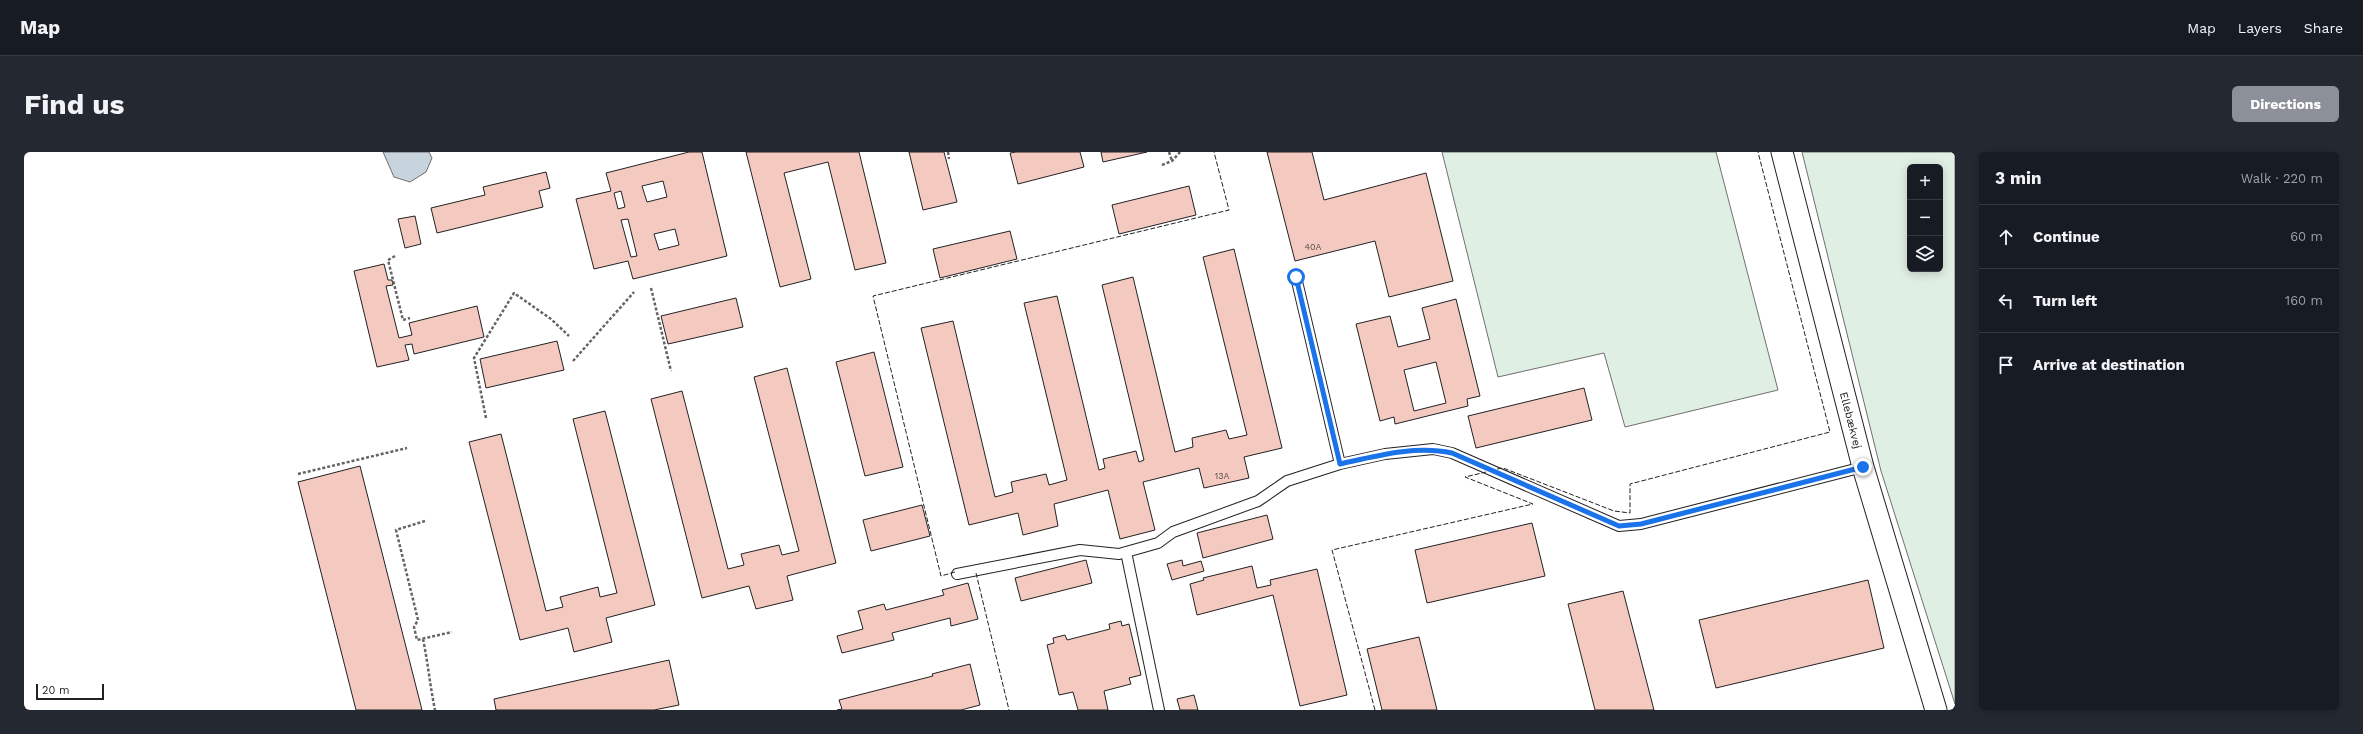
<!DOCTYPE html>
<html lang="en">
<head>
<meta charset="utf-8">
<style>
	:root { --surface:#171b24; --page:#242831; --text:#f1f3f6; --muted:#9ea1a6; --line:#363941; --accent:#8c9099 }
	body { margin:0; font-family:"Work Sans",sans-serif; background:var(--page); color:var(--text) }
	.controls { position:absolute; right:12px; top:12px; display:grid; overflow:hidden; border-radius:6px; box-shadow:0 2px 10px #0003 }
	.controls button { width:36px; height:36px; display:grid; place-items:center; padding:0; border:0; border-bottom:1px solid var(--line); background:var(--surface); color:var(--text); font:20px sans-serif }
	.scale { position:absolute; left:12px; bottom:10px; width:68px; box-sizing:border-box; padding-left:4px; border:2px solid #222; border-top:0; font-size:11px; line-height:14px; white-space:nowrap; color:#222; -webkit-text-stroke:3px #fff; paint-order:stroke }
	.stop { position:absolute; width:12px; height:12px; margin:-9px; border:3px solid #1a73e8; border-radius:50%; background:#fff }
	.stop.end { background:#1a73e8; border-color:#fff; box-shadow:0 1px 4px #0008 }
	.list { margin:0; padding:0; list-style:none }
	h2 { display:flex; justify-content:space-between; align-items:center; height:52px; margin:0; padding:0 16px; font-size:17px }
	h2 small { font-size:13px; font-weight:400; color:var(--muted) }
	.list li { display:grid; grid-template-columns:26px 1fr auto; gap:12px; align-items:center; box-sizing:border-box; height:64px; padding:0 16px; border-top:1px solid var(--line) }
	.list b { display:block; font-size:15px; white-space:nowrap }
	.list em { font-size:13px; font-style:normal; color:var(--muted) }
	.icon { flex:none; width:22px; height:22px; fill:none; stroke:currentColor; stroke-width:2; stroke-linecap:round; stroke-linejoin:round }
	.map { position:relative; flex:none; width:1931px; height:558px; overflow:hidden; border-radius:6px }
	header { display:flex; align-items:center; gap:24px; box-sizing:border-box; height:56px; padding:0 20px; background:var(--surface); border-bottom:1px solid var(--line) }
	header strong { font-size:19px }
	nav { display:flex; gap:22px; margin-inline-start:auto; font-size:14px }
	.intro { display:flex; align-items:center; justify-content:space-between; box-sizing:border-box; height:96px; padding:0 24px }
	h1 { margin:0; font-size:28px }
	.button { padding:10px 18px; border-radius:6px; background:var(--accent); color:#fff; font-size:14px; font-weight:700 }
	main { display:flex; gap:24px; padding:0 24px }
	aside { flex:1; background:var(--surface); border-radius:6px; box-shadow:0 2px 10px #0003 }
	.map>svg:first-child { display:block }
</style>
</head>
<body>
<header>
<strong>Map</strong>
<nav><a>Map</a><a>Layers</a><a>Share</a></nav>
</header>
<div class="intro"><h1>Find us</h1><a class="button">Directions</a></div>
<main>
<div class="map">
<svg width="1931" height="558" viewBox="0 0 1931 558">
	<rect width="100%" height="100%" fill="#fff"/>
	<!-- green -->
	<path fill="#e0efe3" stroke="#6f6f6f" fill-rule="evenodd" d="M1418,0H1692L1754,238L1601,275L1580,201L1474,225Z
		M1778,0H1931V552L1857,319ZM1886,15H1916V117H1886Z"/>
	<!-- water -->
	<path fill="#c7d3dd" stroke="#6f6f6f" d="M359,0H405L408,6L402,20L386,30L370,25Z"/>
	<!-- building -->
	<path fill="#f3c9c0" stroke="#222" fill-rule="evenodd" d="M665,0H678L703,104L609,127L604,109L570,117L552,47L587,39L582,21ZM639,29L643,45L623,50L618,34ZM597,39L601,55L594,57L590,41ZM604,67L613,104L607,105L597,68ZM651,77L655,93L635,98L630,82Z
		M722,0H835L862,111L831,118L804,10L760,21L787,127L756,135Z
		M885,0H920L933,50L899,58Z
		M992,0H1056L1060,15L994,32L986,1Z
		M1077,0H1123L1079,10Z
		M1243,0H1288L1300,48L1402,21L1429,129L1365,145L1351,89L1271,109Z
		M522,20L526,36L515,39L519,55L413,81L407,56L461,43L459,35Z
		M1165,34L1172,63L1095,82L1088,53Z
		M391,64L397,92L381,96L374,67Z
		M986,79L993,107L916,126L909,97Z
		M1210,97L1258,296L1220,305L1225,326L1180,336L1175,316L1119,330L1131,378L1096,387L1084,338L1030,352L1034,374L999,383L994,361L945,373L897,176L929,169L971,345L989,340L987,330L1022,322L1025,333L1043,328L1000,151L1033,144L1075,318L1081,316L1079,307L1112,299L1115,310L1120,308L1078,133L1109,125L1151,300L1169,295L1168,286L1202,278L1205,287L1223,283L1179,105Z
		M360,112L364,128H368L369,133L362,134L375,186L388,183L385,171L453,154L460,185L390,202L388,192L381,193L385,208L353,215L330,119Z
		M712,146L719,175L644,192L637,164Z
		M1432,147L1456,244L1443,247L1444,254L1371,272L1370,265L1356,269L1332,172L1366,164L1374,195L1406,187L1398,156ZM1412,210L1422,251L1390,259L1380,218Z
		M533,189L540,218L462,236L456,207Z
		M850,200L879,315L841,324L812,210Z
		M763,216L812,411L763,424L769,448L732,457L725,434L678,446L627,247L658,239L704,417L720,413L717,402L755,393L758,403L775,399L730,225Z
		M1560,236L1568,268L1452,296L1444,264Z
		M581,259L631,453L582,466L588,490L550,500L544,476L496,488L445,290L477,282L522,459L539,455L536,445L574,435L576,445L593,441L549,267Z
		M336,314L398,558H332L274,330Z
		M898,353L906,384L847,399L839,368Z
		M1243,363L1249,387L1179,406L1173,381Z
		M1508,371L1521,424L1403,451L1391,398Z
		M1062,408L1068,431L997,449L991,426Z
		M1158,408L1159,414L1177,409L1180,419L1148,428L1143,412Z
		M1228,414L1233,436L1247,433L1246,428L1293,417L1323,543L1276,554L1249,443L1173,463L1166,432L1180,428L1179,426Z
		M1844,428L1860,496L1692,536L1675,468Z
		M944,431L954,467L927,474L926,466L868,481L870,488L818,501L813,484L839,477L834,459L860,452L862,458L920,443L918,438Z
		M1599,439L1630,558H1571L1544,452Z
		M1097,469L1098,474L1105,472L1117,523L1105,526L1107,532L1080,539L1084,558H1054L1049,540L1035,543L1023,493L1030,491L1029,486L1041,483L1043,488L1086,477L1085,472Z
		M1395,485L1413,558H1358L1343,497Z
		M645,508L655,553L630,558H472L470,547Z
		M946,512L956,553L937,558H813L818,557L815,548L909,524L908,522Z
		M1170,543L1174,558H1156L1153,547Z"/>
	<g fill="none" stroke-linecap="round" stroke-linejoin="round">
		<!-- service casing -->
		<g stroke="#222" stroke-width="12">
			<path id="service" d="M1272,125L1316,312
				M1102,400L1135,558
				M933,422L1056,398L1095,402L1134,391L1149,380L1234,349L1263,329L1316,312L1361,302L1409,297L1428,301L1595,374L1617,372L1839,315"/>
		</g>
		<!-- minor casing -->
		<g stroke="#222" stroke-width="23">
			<g id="minor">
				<path id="s1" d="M1758,0L1839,315L1912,558"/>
			</g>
		</g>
		<!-- path -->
		<path stroke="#646464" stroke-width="2.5" stroke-dasharray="3 2" stroke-linecap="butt" d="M924,0L925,7
			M1145,0L1148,9
			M1138,13L1148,9L1156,0
			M371,104L364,108L379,168L386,166
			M627,136L647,219
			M549,209L610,140
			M462,266L450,206L490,141L527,167L545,184
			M274,322L383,296
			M401,369L372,378L394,468L390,475L393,488L428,480
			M399,487C404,511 406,534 411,558"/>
		<!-- service -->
		<use href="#service" stroke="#fff" stroke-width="10"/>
		<!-- minor -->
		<use href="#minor" stroke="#fff" stroke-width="21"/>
		<!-- fence -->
		<path stroke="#222" stroke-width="1" stroke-dasharray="5 2" stroke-linecap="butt" d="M1473,317L1479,316L1590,359L1606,361V332L1806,280L1734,0
			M931,420L917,424L849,144L1205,58L1190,0
			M952,421L985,558
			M1351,558L1308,398L1509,352L1441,325L1462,320"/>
	</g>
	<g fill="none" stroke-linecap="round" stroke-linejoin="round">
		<!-- route -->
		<path stroke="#1a73e8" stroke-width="5" d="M1272,125L1316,312C1352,304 1391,293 1428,301L1595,374L1617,372L1839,315"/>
	</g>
	<g text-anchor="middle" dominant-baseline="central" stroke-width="3" stroke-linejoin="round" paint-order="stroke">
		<!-- number labels -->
		<g font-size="9" fill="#564c4a">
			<text x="1289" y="95">40A</text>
			<text x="1198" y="324">13A</text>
		</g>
		<!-- street labels -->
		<g font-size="11" fill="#222" stroke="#fff">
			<text stroke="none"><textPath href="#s1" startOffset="277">Ellebækvej</textPath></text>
		</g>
	</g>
</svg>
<div class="controls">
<button>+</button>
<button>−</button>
<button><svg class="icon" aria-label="layers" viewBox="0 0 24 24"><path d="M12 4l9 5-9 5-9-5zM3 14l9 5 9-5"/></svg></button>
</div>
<div class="scale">20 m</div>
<div class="stop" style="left:1272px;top:125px"></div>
<div class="stop end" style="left:1839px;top:315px"></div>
</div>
<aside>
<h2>3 min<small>Walk · 220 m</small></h2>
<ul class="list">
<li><svg class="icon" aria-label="ahead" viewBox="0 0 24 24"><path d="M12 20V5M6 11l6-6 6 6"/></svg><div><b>Continue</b></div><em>60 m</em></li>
<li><svg class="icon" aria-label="left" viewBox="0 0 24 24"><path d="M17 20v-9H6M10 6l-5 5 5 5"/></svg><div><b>Turn left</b></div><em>160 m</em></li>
<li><svg class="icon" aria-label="arrive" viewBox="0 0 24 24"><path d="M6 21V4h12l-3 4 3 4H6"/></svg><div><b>Arrive at destination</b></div></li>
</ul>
</aside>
</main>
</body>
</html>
